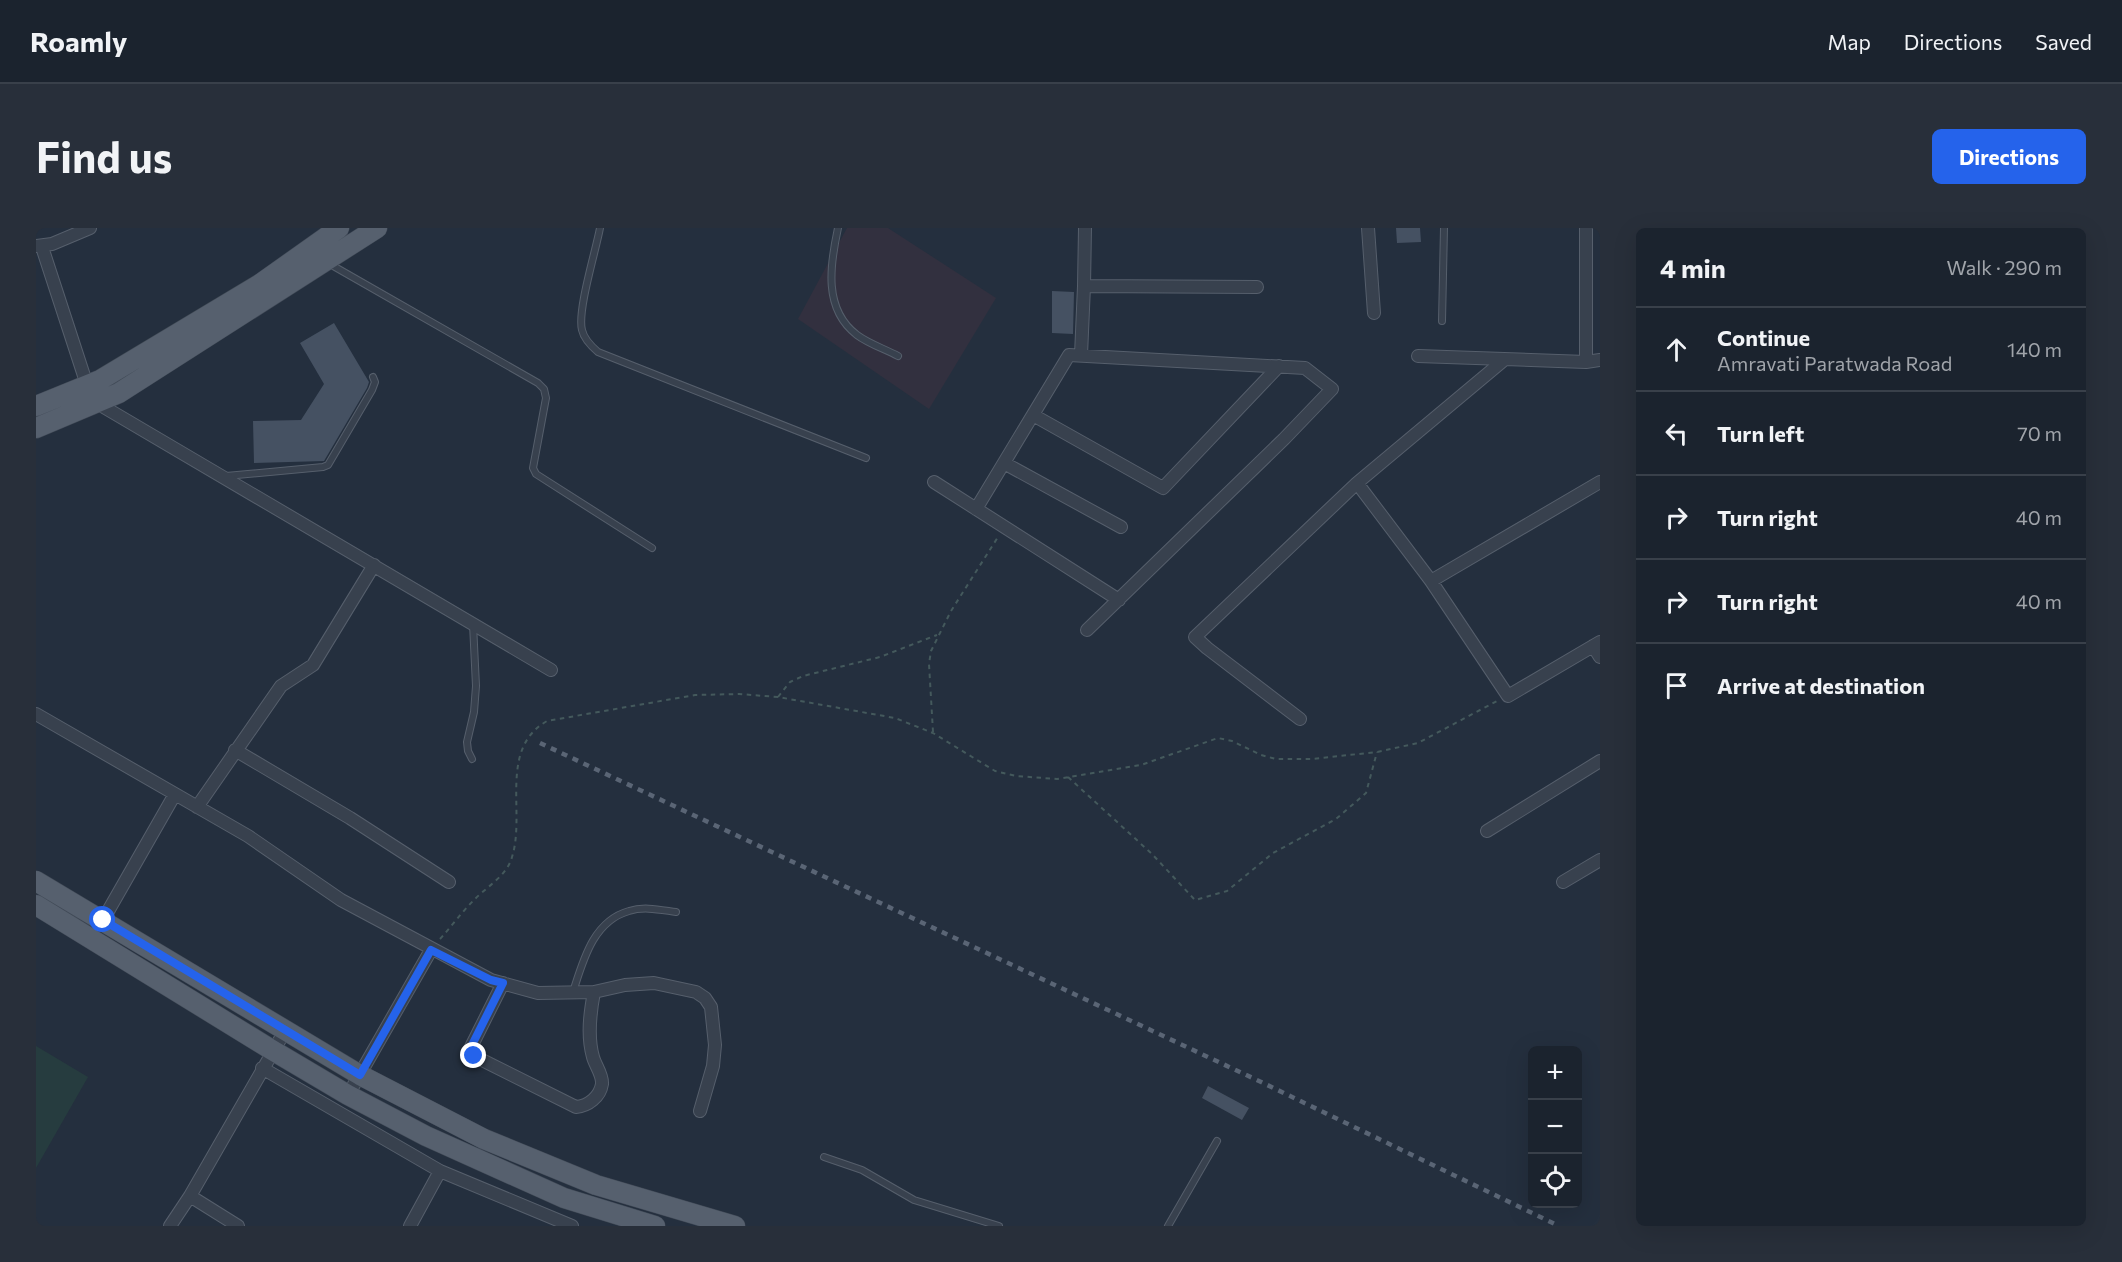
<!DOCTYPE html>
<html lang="en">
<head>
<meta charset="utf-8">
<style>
	:root { --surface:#1b232e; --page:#282f3a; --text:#f1f3f6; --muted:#a0a4aa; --line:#39404a; --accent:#2563eb }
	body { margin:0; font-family:Commissioner,sans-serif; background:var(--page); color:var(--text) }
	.controls { position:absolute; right:18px; bottom:18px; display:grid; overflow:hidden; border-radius:9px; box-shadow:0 6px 24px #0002 }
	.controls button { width:54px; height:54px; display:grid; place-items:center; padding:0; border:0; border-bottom:2px solid var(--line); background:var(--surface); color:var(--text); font:30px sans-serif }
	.stop { position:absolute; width:18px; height:18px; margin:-14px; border:4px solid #2563eb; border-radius:50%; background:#fff }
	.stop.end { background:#2563eb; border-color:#fff; box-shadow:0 2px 6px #0008 }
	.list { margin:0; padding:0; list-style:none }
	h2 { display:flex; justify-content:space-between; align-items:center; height:78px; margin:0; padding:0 24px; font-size:26px }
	h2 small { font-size:20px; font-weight:400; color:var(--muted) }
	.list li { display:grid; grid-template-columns:39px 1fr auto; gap:18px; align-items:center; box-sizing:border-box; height:84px; padding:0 24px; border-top:2px solid var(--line) }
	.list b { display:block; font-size:22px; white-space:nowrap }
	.list p { margin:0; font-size:20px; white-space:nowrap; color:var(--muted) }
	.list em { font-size:20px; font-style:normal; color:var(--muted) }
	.icon { flex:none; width:33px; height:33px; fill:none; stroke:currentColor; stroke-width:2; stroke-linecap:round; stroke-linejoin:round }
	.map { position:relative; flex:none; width:1564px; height:998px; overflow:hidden; border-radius:9px }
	header { display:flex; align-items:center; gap:36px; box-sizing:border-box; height:84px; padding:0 30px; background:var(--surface); border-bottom:2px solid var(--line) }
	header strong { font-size:28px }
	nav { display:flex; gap:33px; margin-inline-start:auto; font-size:21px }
	.intro { display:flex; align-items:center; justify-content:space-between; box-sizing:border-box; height:144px; padding:0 36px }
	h1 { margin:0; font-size:42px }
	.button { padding:15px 27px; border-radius:9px; background:var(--accent); color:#fff; font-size:21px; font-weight:700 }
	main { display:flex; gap:36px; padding:0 36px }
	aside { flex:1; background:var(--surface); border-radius:9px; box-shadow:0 6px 24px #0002 }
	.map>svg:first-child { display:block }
</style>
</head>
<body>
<header>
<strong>Roamly</strong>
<nav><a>Map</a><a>Directions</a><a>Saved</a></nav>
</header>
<div class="intro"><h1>Find us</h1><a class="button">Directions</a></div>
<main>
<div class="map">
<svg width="1564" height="998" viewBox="0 0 1564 998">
	<rect width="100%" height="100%" fill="#242f3e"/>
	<!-- medical -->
	<path fill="#32303f" d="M811,0H852L960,70L893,181L762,91Z"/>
	<!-- green -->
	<path fill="#263c3f" d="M0,818L52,849L0,940Z"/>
	<!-- building -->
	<path fill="#455162" d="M1360,0H1384L1385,14L1361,15Z
		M1016,63L1038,64L1037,106L1016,105Z
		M298,95L333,154L331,160L288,233L218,235L217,193L265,192L288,156L264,115Z
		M1172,858L1213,880L1206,892L1166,870Z"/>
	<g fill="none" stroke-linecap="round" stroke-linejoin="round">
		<!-- lane casing -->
		<g stroke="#565f6c" stroke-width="8">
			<path id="lane" d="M564,0C560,22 541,83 546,102C548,111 555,118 562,124L830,230
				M802,0C794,37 787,81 821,107C833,116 849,121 862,128
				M292,35L502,155L508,161L510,170L497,240L500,246L616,320
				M1406,93L1408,0
				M190,248L287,239L292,237L336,162L339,154L337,149
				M436,531L432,523L431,514L438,484L440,458L437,396
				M537,764C547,733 557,693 593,683C608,678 625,682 640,684
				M788,929L826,942L878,972L963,998
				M1132,998L1181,913"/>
		</g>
		<!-- street casing -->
		<g stroke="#565f6c" stroke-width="14">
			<path id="street" d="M1049,0L1048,58L1221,59
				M1332,0L1338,85
				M0,18L16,16L54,0
				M6,19L51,157L61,175L515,442
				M1045,127L1048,58
				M1382,128L1550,134L1564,132
				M1550,134V0
				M997,187L1127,260L1243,138
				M968,235L1085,299
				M898,254L1083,372
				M1321,255L1395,353L1472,468L1564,414
				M940,281L1033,127L1269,140L1296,161L1248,211L1051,402
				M1395,353L1564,254
				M1557,418L1564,429
				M0,486L212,608L305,672L455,752L502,765L558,764L589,757L618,755L660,764L669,770L675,779L679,817L677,838L664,883
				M1264,491L1171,420L1159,409L1321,255L1468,132
				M199,522L314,590L413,654
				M161,579L245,458L277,437L338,337
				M1451,603L1564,533
				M1527,654L1564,632
				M67,692L139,566
				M467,755L435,819L438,828L540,879C552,878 564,869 566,856C567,847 559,837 557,829C551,808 554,785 558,764
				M226,840L404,943L536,998
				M312,867L395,722
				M154,968L202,998
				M134,998L154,968L250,801
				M374,998L404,943"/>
		</g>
		<!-- primary casing -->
		<g stroke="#414a57" stroke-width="21">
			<path id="primary" d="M0,178L64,152L224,56L303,0
				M0,200L83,165L341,0
				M0,653L324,847L448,911L560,957L699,998
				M0,677L236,822L312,867L390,908L528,970L619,998"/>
		</g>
		<!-- path -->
		<path stroke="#44595c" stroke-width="2" stroke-dasharray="4.5 4.5" stroke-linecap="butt" d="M742,469L754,454L767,448L844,429L901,407
			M897,504L893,436L895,423L915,383L962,309
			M1032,549L1116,626L1159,672L1191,663L1237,625L1300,591L1330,565L1341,524
			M404,711C415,699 425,685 437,673C450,659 471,648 476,629C490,585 462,521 511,493L659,467L703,466L742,469L859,490L897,505L959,543L980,548L1021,551L1105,537L1182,510L1196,513L1225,527L1240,531H1276L1341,524L1382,515L1461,473"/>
		<!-- lane -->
		<use href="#lane" stroke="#38414e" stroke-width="6"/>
		<!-- street -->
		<use href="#street" stroke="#38414e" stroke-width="12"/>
		<!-- primary -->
		<use href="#primary" stroke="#56606e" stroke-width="20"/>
		<!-- rail -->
		<path stroke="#5a6575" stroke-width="4.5" stroke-dasharray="6 6" stroke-linecap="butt" d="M504,515L1223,853L1523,998"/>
	</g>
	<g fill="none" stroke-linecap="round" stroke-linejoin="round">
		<!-- route -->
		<path stroke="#2563eb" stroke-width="8" d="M67,692L324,847L395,722L455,752L467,755L435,819L438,828"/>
	</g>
</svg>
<div class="controls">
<button>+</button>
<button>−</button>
<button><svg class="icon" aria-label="locate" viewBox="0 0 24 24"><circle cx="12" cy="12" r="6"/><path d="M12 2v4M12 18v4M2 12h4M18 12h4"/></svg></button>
</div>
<div class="stop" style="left:67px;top:692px"></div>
<div class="stop end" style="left:438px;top:828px"></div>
</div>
<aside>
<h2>4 min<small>Walk · 290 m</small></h2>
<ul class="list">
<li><svg class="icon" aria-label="ahead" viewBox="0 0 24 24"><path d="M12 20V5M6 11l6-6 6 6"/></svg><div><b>Continue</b><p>Amravati Paratwada Road</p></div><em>140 m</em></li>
<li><svg class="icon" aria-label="left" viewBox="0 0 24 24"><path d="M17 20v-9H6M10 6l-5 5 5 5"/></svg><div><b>Turn left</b></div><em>70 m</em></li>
<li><svg class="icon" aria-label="right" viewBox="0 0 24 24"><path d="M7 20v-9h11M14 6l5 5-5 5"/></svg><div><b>Turn right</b></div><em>40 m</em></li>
<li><svg class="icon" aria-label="right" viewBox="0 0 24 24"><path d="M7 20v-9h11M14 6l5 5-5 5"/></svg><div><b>Turn right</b></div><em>40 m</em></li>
<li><svg class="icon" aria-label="arrive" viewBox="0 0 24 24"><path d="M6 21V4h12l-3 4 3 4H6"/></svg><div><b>Arrive at destination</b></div></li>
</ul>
</aside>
</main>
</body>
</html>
